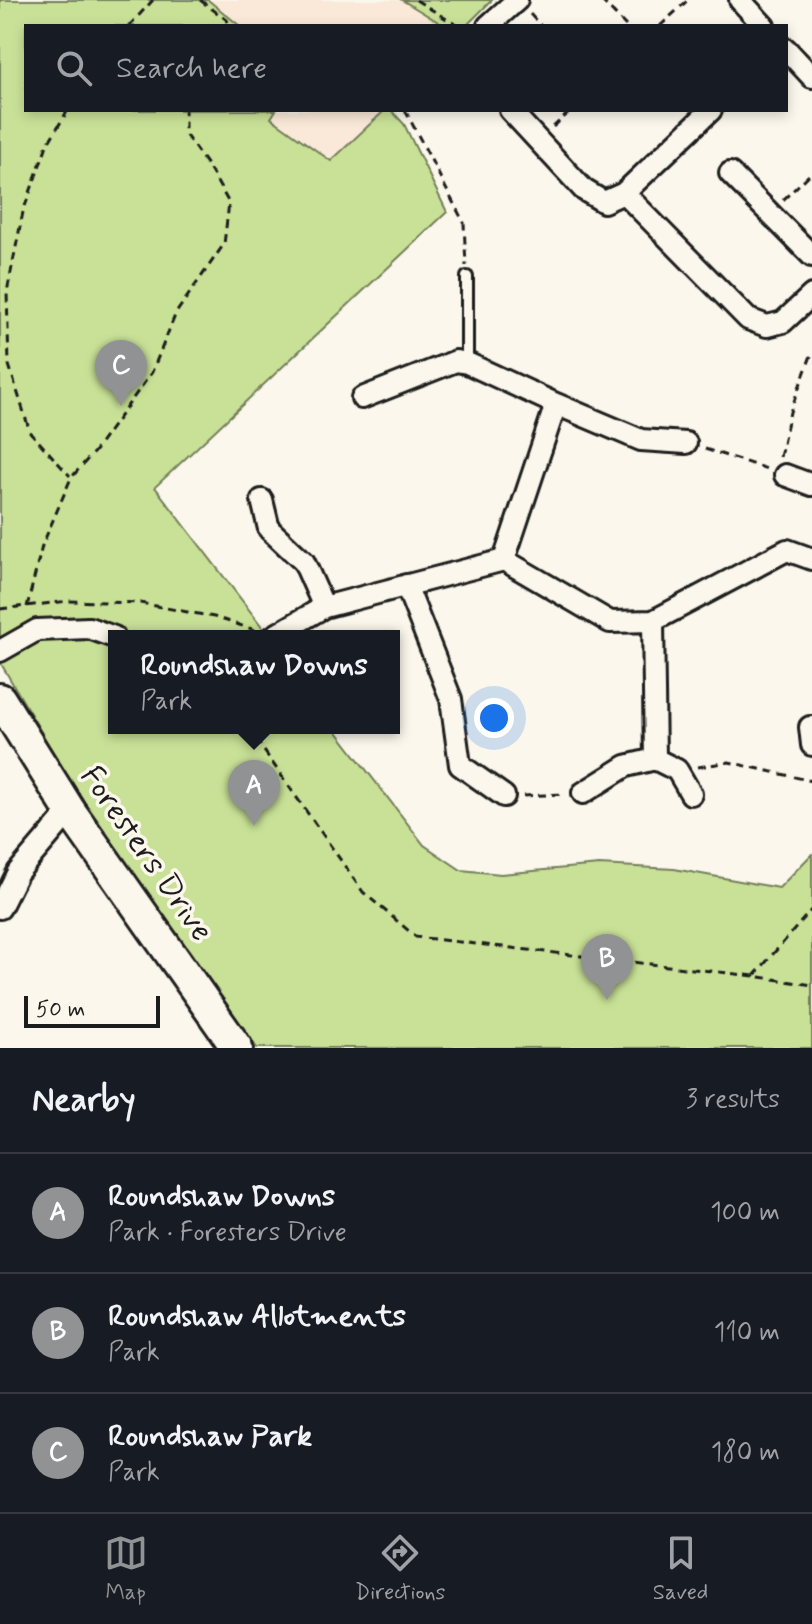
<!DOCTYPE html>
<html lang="en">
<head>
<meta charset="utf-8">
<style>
	:root { --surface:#171b24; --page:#20242c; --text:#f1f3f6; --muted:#9ea1a6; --line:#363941; --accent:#919294 }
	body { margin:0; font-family:Mynerve,sans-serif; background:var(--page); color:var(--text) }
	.scale { position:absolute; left:24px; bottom:20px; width:136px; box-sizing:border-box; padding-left:8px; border:4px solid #1c1c1c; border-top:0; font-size:22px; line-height:28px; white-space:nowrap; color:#1c1c1c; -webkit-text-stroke:6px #fbf7ec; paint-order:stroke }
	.you { position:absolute; left:494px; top:718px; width:28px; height:28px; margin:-20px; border:6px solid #fff; border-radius:50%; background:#1a73e8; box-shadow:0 0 0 12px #1a73e833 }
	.badge { display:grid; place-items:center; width:52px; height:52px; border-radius:50%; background:var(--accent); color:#fff; font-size:26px; font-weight:700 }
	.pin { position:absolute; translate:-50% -66px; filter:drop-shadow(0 2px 4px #0008) }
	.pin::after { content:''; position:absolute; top:42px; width:28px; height:24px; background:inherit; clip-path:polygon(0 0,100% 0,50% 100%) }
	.popup { position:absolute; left:108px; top:630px; width:292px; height:104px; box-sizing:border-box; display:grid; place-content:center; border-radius:0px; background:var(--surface); filter:drop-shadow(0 2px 6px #0005); font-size:26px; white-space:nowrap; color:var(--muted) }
	.popup b { font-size:30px; color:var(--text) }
	.popup::after { content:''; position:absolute; left:50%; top:100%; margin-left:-16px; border:16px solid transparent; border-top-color:var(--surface) }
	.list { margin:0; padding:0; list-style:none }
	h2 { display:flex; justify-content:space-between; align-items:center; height:104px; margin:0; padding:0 32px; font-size:34px }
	h2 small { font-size:26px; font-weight:400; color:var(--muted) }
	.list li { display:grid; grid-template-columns:52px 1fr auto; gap:24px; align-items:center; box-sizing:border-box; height:120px; padding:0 32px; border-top:2px solid var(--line) }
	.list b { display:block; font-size:30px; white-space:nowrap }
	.list p { margin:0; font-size:26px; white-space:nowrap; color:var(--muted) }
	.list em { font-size:26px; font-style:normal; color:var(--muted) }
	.icon { flex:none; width:44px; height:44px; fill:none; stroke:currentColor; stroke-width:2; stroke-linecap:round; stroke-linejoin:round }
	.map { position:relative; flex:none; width:812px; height:1048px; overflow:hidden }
	.search { position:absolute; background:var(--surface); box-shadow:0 4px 12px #0003; left:24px; right:24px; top:24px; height:88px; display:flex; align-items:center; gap:20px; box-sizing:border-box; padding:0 28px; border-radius:0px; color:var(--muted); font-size:30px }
	.sheet { height:464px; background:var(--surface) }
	nav { display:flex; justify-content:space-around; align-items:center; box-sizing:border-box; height:112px; border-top:2px solid var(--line); background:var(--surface); font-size:22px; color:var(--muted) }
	nav a { display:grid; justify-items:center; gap:4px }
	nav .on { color:var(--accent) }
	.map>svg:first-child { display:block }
</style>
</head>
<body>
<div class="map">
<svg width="812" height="1048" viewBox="0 0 812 1048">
	<rect width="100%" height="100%" fill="#fbf7ec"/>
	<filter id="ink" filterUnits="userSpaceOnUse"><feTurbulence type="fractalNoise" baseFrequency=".0125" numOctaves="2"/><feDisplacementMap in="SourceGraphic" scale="16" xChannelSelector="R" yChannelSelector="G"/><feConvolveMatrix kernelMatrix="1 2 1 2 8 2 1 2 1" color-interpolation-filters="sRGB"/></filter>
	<g filter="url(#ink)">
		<!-- built -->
		<path fill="#fae9d8" d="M208,0H402L445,26H240Z
			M276,110H385L331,161L270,118Z"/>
		<!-- green -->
		<path fill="#c9e197" stroke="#727e5a" stroke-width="2" d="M0,0H208L240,26H26V110H276L271,118L331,161L385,110H391L404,124L447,212L155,487L263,628L251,636H114V728H334L424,845L461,870L501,874L599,865L674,869L779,888L812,854V1048H257L84,805L0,662Z
			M402,0H492L466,26H445Z"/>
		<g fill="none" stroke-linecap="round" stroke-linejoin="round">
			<!-- service casing -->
			<g stroke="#1c1c1c" stroke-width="16">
				<path id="service" d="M467,277V363"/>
			</g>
			<!-- minor casing -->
			<g stroke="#1c1c1c" stroke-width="26">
				<path id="minor" d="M740,0L764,26
					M488,26L517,0
					M786,49L812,77
					M510,110L584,190L604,202L624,193L748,319L767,326L783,322L812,295
					M730,173L812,256
					M624,193L711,110
					M362,398L456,361L467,363L556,404L641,440L686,443
					M785,475L812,485
					M262,500L269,529L304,562L324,607
					M504,560L556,404
					M406,585L451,699L460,765L504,796
					M653,621L655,759L677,770L691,794
					M274,636L324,607L504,560L610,622L653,621L787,550L812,559
					M0,651L37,630L89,628L114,637
					M812,727H810L812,745
					M583,793L626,766L655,759
					M0,908L18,872L70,811"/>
			</g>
			<!-- secondary casing -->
			<g stroke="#1c1c1c" stroke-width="36">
				<path id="secondary" d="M0,699L70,811L237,1048"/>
			</g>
			<!-- path -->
			<path stroke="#1c1c1c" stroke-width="3" stroke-dasharray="8 6" stroke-linecap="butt" d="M200,0L227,20L230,26
				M416,0L458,26
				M601,0L626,26
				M530,14L541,26
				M129,26L153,0
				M660,26L688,0
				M68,110L47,145L23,212L7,292L9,365L30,432L70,476
				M405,110L464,223L466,266
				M553,127L572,110
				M783,200L812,172
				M705,449L767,469
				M780,457L790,412L812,353
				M27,607L42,546L71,478L94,452L152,372L176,313L224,244L229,203L209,168L185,134V110
				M0,609L69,601L140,603L214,617L255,630
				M248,728L363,892L416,937L754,976L812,985
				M698,767L729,762L812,781
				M524,796L564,794
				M754,976L812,909"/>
			<!-- service -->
			<use href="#service" stroke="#fbf7ec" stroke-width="10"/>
			<!-- minor -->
			<use href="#minor" stroke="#fbf7ec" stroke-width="20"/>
			<!-- secondary -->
			<use href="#secondary" stroke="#fbf7ec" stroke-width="30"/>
		</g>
	</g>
	<g text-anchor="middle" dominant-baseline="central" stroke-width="7" stroke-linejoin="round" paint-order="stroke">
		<!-- street labels -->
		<g font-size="32" fill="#1c1c1c" stroke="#fbf7ec">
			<text transform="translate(146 854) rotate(55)">Foresters Drive</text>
		</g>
	</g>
</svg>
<div class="scale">50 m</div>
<div class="you"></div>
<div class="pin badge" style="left:254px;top:826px">A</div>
<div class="popup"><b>Roundshaw Downs</b>Park</div>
<div class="pin badge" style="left:607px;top:1000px">B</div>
<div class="pin badge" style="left:121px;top:406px">C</div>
<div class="search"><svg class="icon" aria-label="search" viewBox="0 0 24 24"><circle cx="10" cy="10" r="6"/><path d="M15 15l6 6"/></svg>Search here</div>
</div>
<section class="sheet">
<h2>Nearby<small>3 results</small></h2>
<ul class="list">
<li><span class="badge">A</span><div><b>Roundshaw Downs</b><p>Park · Foresters Drive</p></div><em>100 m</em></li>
<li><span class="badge">B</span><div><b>Roundshaw Allotments</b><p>Park</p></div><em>110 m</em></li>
<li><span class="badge">C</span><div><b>Roundshaw Park</b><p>Park</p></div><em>180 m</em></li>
</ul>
</section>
<nav>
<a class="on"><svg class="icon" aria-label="map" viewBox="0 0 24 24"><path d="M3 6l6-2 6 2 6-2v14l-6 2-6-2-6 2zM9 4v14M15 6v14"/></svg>Map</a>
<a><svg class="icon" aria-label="directions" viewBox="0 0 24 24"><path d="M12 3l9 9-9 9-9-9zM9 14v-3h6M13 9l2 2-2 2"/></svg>Directions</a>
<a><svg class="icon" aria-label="saved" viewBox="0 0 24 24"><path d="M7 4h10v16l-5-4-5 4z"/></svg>Saved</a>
</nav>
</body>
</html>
